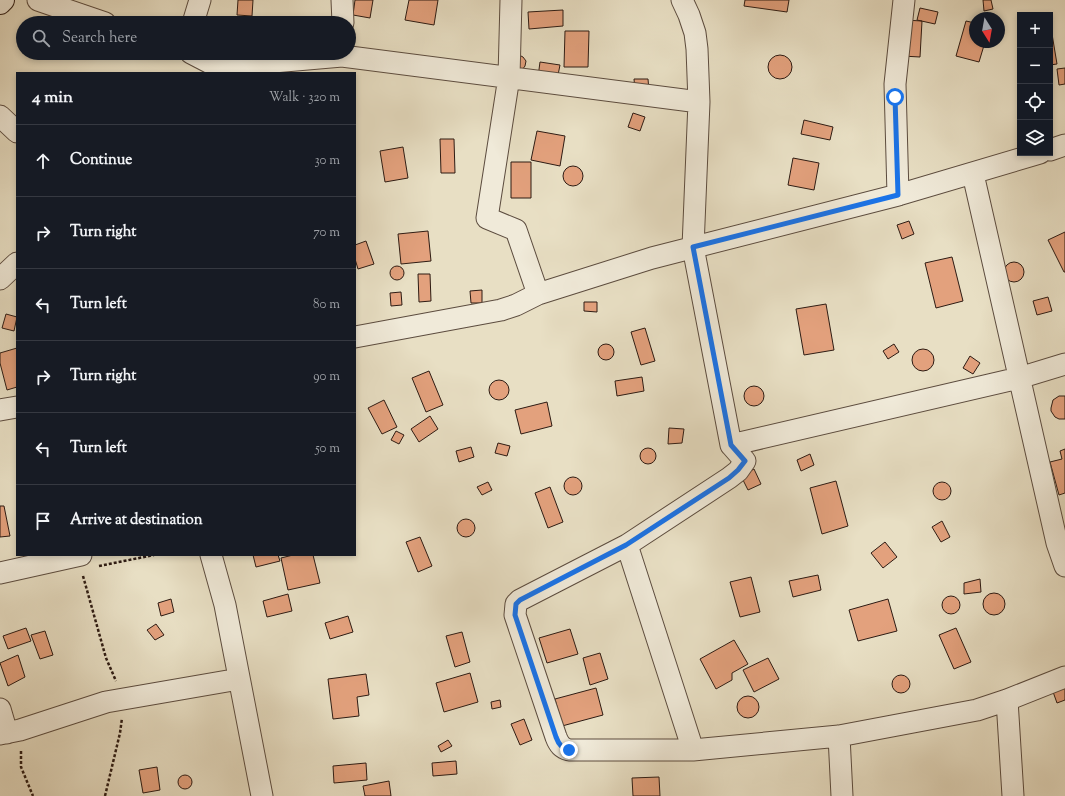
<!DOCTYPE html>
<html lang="en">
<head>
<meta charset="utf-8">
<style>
	:root { --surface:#171b24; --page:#242831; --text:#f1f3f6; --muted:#9ea1a6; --line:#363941 }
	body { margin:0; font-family:"Sorts Mill Goudy",serif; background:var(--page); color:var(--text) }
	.controls { position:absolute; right:12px; top:12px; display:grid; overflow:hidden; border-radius:0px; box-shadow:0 2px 6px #0003 }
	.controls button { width:36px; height:36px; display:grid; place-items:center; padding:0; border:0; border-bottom:1px solid var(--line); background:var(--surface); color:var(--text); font:20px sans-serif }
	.compass { position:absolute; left:969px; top:12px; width:36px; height:36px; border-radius:50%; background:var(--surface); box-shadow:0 2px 6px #0003; rotate:169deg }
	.stop { position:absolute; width:12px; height:12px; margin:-9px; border:3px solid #1a73e8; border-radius:50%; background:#fff }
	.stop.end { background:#1a73e8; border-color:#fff; box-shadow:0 1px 4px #0008 }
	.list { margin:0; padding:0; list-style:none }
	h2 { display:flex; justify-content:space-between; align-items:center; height:52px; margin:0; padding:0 16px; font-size:17px }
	h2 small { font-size:13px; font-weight:400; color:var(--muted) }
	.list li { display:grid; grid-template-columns:26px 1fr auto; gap:12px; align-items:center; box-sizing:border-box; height:72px; padding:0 16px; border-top:1px solid var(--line) }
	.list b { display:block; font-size:15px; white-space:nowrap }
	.list em { font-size:13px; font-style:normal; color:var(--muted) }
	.icon { flex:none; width:22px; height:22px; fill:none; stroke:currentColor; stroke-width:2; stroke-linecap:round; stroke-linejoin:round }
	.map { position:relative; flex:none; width:1065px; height:796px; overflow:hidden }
	.search { position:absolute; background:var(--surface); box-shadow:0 2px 6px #0003; left:16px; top:16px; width:340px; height:44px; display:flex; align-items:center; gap:10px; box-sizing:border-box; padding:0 14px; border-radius:22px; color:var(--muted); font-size:15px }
	.panel { position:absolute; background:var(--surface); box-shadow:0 2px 6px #0003; left:16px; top:72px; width:340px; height:484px; border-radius:0px }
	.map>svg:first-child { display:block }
</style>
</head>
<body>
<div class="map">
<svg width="1065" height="796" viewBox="0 0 1065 796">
	<rect width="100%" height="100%" fill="#e8dfc4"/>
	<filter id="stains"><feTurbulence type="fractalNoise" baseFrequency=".005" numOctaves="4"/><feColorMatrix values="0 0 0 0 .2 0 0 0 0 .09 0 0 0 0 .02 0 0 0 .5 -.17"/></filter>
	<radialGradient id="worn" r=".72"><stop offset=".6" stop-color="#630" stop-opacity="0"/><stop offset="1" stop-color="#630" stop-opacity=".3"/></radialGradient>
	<!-- building -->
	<path fill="#e3a17d" stroke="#2d1b13" d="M238,0H253L252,16L237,15Z
		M355,0H373L370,18L353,15Z
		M409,0H438L434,25L405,20Z
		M745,0H789L787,12L744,6Z
		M983,0H991L993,9L984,11Z
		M920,8L938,12L935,24L917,20Z
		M563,10V26L529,29L528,12Z
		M905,20L922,21L920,57L902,56Z
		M966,21L975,23V42H985L979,62L956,56Z
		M565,31H589L588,67H564Z
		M1052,34L1057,64L1050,65V35Z
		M768 67a12 12 0 1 1 24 0a12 12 0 1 1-24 0Z
		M519,55L523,57L526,61L525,66L522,70L511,63Z
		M540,62L560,65L557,80L538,77Z
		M1065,68V84L1059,85L1057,69Z
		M634,79H648L649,91H635Z
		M633,113L645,117L640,131L628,127Z
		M804,120L833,127L830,140L801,134Z
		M537,131L565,136L560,166L531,160Z
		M440,139H454L455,173H441Z
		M403,147L408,178L385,182L380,151Z
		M793,158L819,163L814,190L788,185Z
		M511,162H531V198H511Z
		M563 176a10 10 0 1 1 20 0a10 10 0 1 1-20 0Z
		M909,221L914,234L902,239L897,225Z
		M428,231L431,261L401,264L398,234Z
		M1065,232V272H1064L1048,240Z
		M366,241L374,264L358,269L355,259V245Z
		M952,257L963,301L936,308L925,263Z
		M1004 272a10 10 0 1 1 20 0a10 10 0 1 1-20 0Z
		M390 273a7 7 0 1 1 14 0a7 7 0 1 1-14 0Z
		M418,274H430L431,301L419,302Z
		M482,290V303H471L470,291Z
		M401,292L402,305L391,306L390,293Z
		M1048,297L1052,311L1037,315L1033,301Z
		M584,302H597V312L584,311Z
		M826,304L834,350L804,355L796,309Z
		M6,314L17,317L14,331L2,328Z
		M645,328L655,361L641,365L631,332Z
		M894,344L899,352L888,359L883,351Z
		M598 352a8 8 0 1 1 16 0a8 8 0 1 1-16 0Z
		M17,348V387L7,390L0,363V353Z
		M912 360a11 11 0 1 1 22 0a11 11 0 1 1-22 0Z
		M970,356L980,363L973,374L963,368Z
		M429,371L443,405L426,412L412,378Z
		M642,377L644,391L617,396L615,381Z
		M489 390a10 10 0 1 1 20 0a10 10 0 1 1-20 0Z
		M744 396a10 10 0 1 1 20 0a10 10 0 1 1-20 0Z
		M1059,396H1065V419H1059L1055,417L1051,411V408L1053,400Z
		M384,400L397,427L382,434L368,408Z
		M547,402L552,426L521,434L515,410Z
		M430,416L438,429L419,442L411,429Z
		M669,428L684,429L682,443L668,444Z
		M396,431L404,435L399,444L391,440Z
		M498,443L510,446L507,456L495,453Z
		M471,447L474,457L459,462L456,451Z
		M640 456a8 8 0 1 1 16 0a8 8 0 1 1-16 0Z
		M1065,449V493L1059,495L1050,462L1062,459L1060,451Z
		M810,454L814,465L801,471L797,460Z
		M754,469L761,484L748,490L741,476Z
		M564 486a9 9 0 1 1 18 0a9 9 0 1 1-18 0Z
		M836,481L848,526L822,534L810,488Z
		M488,482L492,490L482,495L477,487Z
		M933 491a9 9 0 1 1 18 0a9 9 0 1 1-18 0Z
		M550,487L563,522L548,528L535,493Z
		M0,506H4L10,536L0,537Z
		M457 528a9 9 0 1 1 18 0a9 9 0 1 1-18 0Z
		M942,521L950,537L941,542L932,527Z
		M420,537L432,566L418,572L406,542Z
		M885,542L897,557L883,568L871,553Z
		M253,555H278L280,561L256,567Z
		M293,555H313L320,583L288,590L281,558Z
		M818,575L821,590L793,597L789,581Z
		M751,577L760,612L740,617L730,582Z
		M980,579L981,592L964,594V583Z
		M983 604a11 11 0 1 1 22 0a11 11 0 1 1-22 0Z
		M288,594L292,611L267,617L263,601Z
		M942 605a9 9 0 1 1 18 0a9 9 0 1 1-18 0Z
		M171,599L174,612L161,616L158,603Z
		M888,599L897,631L858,641L849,610Z
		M348,616L353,632L330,639L325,623Z
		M156,624L164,635L155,640L147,630Z
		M26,628L31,641L8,649L3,636Z
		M956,628L971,662L954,669L939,635Z
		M570,629L578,654L547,663L539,638Z
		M45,631L53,655L40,659L31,635Z
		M462,632L470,662L455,667L446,636Z
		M734,640L748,664L732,673V680L716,689L700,659Z
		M600,653L608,679L590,685L583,658Z
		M18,655L25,677L8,686L0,663Z
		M768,658L779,679L754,692L743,670Z
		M470,673L478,702L444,712L436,683Z
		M366,674L369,695L357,697L359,716L333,719L328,679Z
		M892 684a9 9 0 1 1 18 0a9 9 0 1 1-18 0Z
		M1065,685V700L1057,703L1052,689Z
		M596,688L603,715L562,726L555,699Z
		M737 707a11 11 0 1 1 22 0a11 11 0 1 1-22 0Z
		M500,700L501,707L492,709L491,702Z
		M524,719L532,740L520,745L511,724Z
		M448,740L452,746L441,752L438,746Z
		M456,761L457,774L433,776L432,763Z
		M366,763L367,780L334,783L333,766Z
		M157,767L160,790L143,793L139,770Z
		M178 782a7 7 0 1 1 14 0a7 7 0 1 1-14 0Z
		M659,777L660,796H633L632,778Z
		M389,781L391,796H365L363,786Z"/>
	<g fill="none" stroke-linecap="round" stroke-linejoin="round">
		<!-- street casing -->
		<g stroke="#5c4c3f" stroke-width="23">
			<path id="street" d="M38,0L105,23
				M342,0L343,23
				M511,0L509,77L487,218L516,230L538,294
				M682,0L689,15L695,33L697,49L699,102L693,247L731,445
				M193,23L200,0
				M191,53L218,67L342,56L699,102
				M0,116L17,132
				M1050,150L1065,145
				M973,174L1057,543L1065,566
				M898,195L895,84L904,0
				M0,279L17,263
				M355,337L501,310L516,305L538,294L652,258L898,195L1040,153
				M1065,364L1019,378L731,445L745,461L738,471L729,478L627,545L520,600L516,604L515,615L556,737C559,745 562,748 569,750H693L839,736L977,710L1007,700L1065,677
				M0,410L17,407
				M627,545L693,750
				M211,555L225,605L262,796
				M0,573L81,555
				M1007,700L1013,796
				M0,709L7,733
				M0,734L20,730L106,702L239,679
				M839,736L842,796"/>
		</g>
		<!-- secondary casing -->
		<g stroke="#2d1b13" stroke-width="24">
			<path id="secondary" d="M0,3L3,0"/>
		</g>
		<!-- path -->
		<path stroke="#2d1b13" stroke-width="2.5" stroke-dasharray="3 2" stroke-linecap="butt" d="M99,566L154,555
			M83,576L106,658L116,681
			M21,751V767L33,796
			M105,796L120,733L122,718"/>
		<!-- street -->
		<use href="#street" stroke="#f0ead9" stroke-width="21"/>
		<!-- secondary -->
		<use href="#secondary" stroke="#f0ead9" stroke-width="22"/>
	</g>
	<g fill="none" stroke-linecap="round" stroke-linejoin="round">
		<!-- route -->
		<path stroke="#1a73e8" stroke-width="5" d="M569,750C562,748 559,745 556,737L515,615L516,604L520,600L626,545L729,478L738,470L745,461L731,445L693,247L898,195L895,97"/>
	</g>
	<rect width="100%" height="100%" filter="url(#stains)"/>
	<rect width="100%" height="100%" fill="url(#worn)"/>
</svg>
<div class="controls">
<button>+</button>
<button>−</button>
<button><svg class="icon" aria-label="locate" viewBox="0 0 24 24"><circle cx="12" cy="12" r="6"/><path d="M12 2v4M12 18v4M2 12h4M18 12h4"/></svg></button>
<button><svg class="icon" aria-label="layers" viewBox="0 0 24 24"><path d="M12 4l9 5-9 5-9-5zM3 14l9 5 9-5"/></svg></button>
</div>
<svg class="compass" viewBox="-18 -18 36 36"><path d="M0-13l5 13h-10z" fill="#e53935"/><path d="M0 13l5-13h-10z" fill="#9ea1a6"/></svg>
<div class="stop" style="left:895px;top:97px"></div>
<div class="stop end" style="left:569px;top:750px"></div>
<div class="search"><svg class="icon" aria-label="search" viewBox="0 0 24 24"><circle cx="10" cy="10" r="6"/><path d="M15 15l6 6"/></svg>Search here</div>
<section class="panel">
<h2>4 min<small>Walk · 320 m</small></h2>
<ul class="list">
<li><svg class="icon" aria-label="ahead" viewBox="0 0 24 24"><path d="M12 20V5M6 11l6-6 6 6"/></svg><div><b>Continue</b></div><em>30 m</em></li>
<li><svg class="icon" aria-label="right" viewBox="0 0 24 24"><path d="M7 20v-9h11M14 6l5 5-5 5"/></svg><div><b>Turn right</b></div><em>70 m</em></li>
<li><svg class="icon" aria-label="left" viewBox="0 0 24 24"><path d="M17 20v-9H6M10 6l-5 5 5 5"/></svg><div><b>Turn left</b></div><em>80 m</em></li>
<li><svg class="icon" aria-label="right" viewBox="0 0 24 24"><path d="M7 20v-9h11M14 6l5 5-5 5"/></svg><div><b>Turn right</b></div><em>90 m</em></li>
<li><svg class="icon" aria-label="left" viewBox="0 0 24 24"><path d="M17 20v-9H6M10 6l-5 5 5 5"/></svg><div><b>Turn left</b></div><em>50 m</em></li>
<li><svg class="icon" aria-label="arrive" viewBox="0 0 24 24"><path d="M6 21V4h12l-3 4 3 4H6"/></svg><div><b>Arrive at destination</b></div></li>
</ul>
</section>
</div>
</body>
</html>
